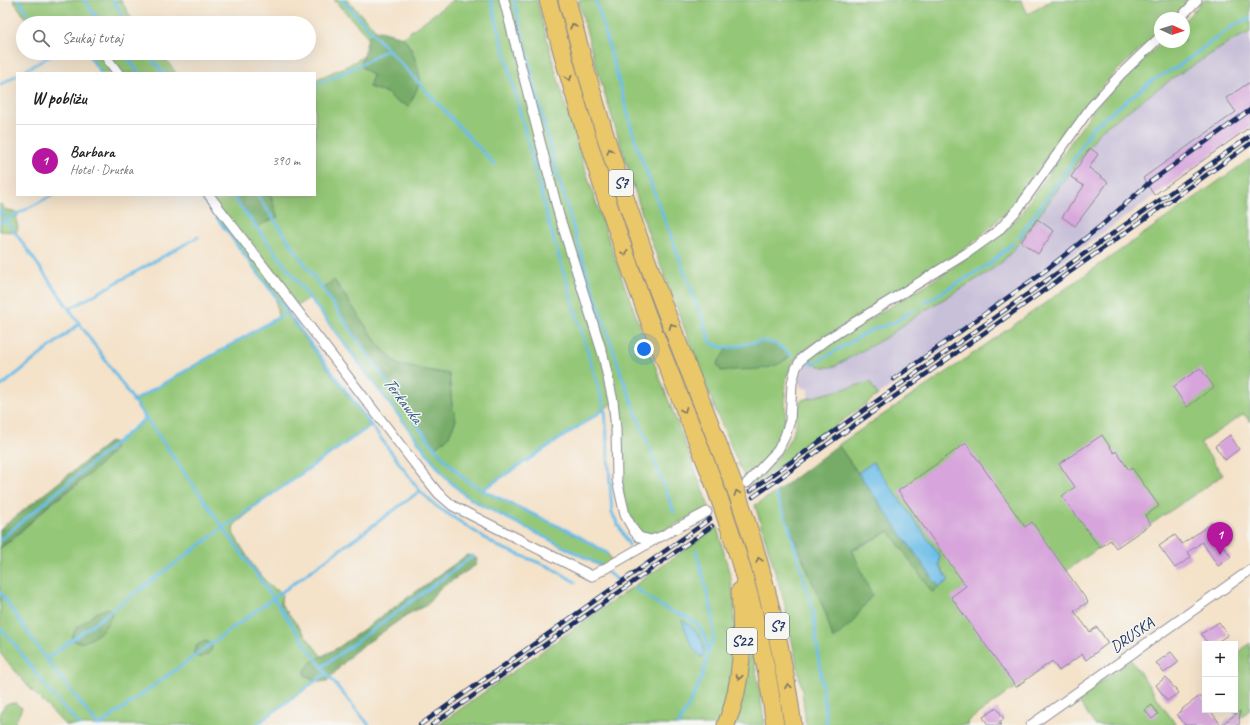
<!DOCTYPE html>
<html lang="pl">
<head>
<meta charset="utf-8">
<style>
	:root { --surface:#fff; --page:#f6f6f6; --text:#202124; --muted:#757577; --line:#e0e0e0; --accent:#b5179e }
	body { margin:0; font-family:Caveat,sans-serif; background:var(--page); color:var(--text) }
	.controls { position:absolute; right:12px; bottom:12px; display:grid; overflow:hidden; border-radius:0px; box-shadow:0 4px 16px #0002 }
	.controls button { width:36px; height:36px; display:grid; place-items:center; padding:0; border:0; border-bottom:1px solid var(--line); background:var(--surface); color:var(--text); font:20px sans-serif }
	.compass { position:absolute; left:1154px; top:12px; width:36px; height:36px; border-radius:50%; background:var(--surface); box-shadow:0 4px 16px #0002; rotate:93deg }
	.you { position:absolute; left:644px; top:349px; width:14px; height:14px; margin:-10px; border:3px solid #fff; border-radius:50%; background:#1a73e8; box-shadow:0 0 0 6px #1a73e833 }
	.badge { display:grid; place-items:center; width:26px; height:26px; border-radius:50%; background:var(--accent); color:#fff; font-size:13px; font-weight:700 }
	.pin { position:absolute; translate:-50% -33px; filter:drop-shadow(0 1px 2px #0008) }
	.pin::after { content:''; position:absolute; top:21px; width:14px; height:12px; background:inherit; clip-path:polygon(0 0,100% 0,50% 100%) }
	.list { margin:0; padding:0; list-style:none }
	h2 { display:flex; justify-content:space-between; align-items:center; height:52px; margin:0; padding:0 16px; font-size:17px }
	h2 small { font-size:13px; font-weight:400; color:var(--muted) }
	.list li { display:grid; grid-template-columns:26px 1fr auto; gap:12px; align-items:center; box-sizing:border-box; height:72px; padding:0 16px; border-top:1px solid var(--line) }
	.list b { display:block; font-size:15px; white-space:nowrap }
	.list p { margin:0; font-size:13px; white-space:nowrap; color:var(--muted) }
	.list em { font-size:13px; font-style:normal; color:var(--muted) }
	.icon { flex:none; width:22px; height:22px; fill:none; stroke:currentColor; stroke-width:2; stroke-linecap:round; stroke-linejoin:round }
	.map { position:relative; flex:none; width:1250px; height:725px; overflow:hidden }
	.search { position:absolute; background:var(--surface); box-shadow:0 4px 16px #0002; left:16px; top:16px; width:300px; height:44px; display:flex; align-items:center; gap:10px; box-sizing:border-box; padding:0 14px; border-radius:22px; color:var(--muted); font-size:15px }
	.panel { position:absolute; background:var(--surface); box-shadow:0 4px 16px #0002; left:16px; top:72px; width:300px; height:124px; border-radius:0px }
	.map>svg:first-child { display:block }
</style>
</head>
<body>
<div class="map">
<svg width="1250" height="725" viewBox="0 0 1250 725">
	<rect width="100%" height="100%" fill="#f6f6f2"/>
	<filter id="ink" filterUnits="userSpaceOnUse"><feTurbulence type="fractalNoise" baseFrequency=".025" numOctaves="2"/><feDisplacementMap in="SourceGraphic" scale="8" xChannelSelector="R" yChannelSelector="G"/><feConvolveMatrix kernelMatrix="1 2 1 2 8 2 1 2 1" color-interpolation-filters="sRGB"/></filter>
	<filter id="wash" filterUnits="userSpaceOnUse"><feTurbulence type="fractalNoise" baseFrequency=".012" numOctaves="4" result="noise"/><feDisplacementMap in="SourceGraphic" scale="16" xChannelSelector="R" yChannelSelector="G"/><feGaussianBlur stdDeviation="0.9" result="paint"/><feColorMatrix in="noise" values="0 0 0 0 0 0 0 0 0 0 0 0 0 0 0 0 0 1.4 0 .05"/><feComposite in="paint" operator="in"/></filter>
	<g filter="url(#wash)">
		<rect width="100%" height="100%" fill="#f4e2c9"/>
		<!-- industrial -->
		<path fill="#c8bfd8" d="M1250,32V127L878,395L870,382L808,399V389L801,387L798,380L803,368L808,362L822,368L859,353L885,338L922,312L987,273L1003,261L1015,248L1101,130L1179,74L1232,41Z"/>
		<!-- green -->
		<path fill="#94c777" stroke="#587b6a" fill-rule="evenodd" d="M13,0H121L134,23H29Z
			M334,0H347L376,30L368,37Z
			M453,0H537C560,94 590,187 622,278C650,355 681,430 709,507L646,540L625,515L613,402L605,409L483,490L595,545L607,553L611,559L610,565L603,568L481,505L465,495L446,478L309,298L286,313L370,426L253,506L251,511L234,525L233,533C243,549 264,589 282,592L281,604L322,657L316,659L305,675L317,681L256,725H65L27,685L0,653V548L12,540L47,507L77,485L113,452L116,443L145,419L133,401L278,317L275,294L200,195H232L256,227L273,199L270,195H315V80L349,65L364,56L360,65L373,76L369,87L387,93L395,101L413,51L403,37ZM334,280L378,344L398,365L449,374L452,405L456,420L435,447Z
			M578,0H1021L1028,14L1052,0H1191L1174,18H1160V31L1119,69L1083,107L1011,208L972,244L800,353C788,367 784,381 785,400C785,406 786,413 785,419C781,443 763,463 745,479L715,409L647,230L594,59Z
			M1204,0H1250V32L1232,41L1179,74L1101,130L1015,248L1003,261L987,273L922,312L885,338L835,366C825,369 818,366 808,362L821,350L861,324L927,285L1004,232L1019,216L1095,108L1124,78L1162,42H1184V21Z
			M87,53H158L164,57L176,73H101Z
			M1250,159V422L1244,414L1200,443L1223,475L1116,548L1110,540L1066,571L1088,602L1049,629L1071,662L1059,671L1052,661L967,722L968,725H806L802,690L784,601L755,505L775,493L826,614L833,639L872,595L852,551L889,531L933,592L949,580L872,463L858,473L838,445L947,372Z
			M0,203L4,209L19,213L16,219L18,228L16,232L0,231Z
			M870,382L878,395L749,488L748,486C766,472 786,451 794,430C798,421 795,407 802,400Z
			M717,527L731,579L734,602L736,662L720,725H438Z
			M1250,643V710L1239,718L1234,710L1235,655Z
			M750,651H752L754,658L765,725H732Z
			M1131,660L1176,725H1095L1077,699Z
			M15,703L22,708L14,725H0V712L6,704Z"/>
		<!-- forest -->
		<path fill="#77ac68" stroke="#496e63" d="M376,30L403,37C412,50 421,67 419,83C417,91 412,99 409,106L395,101L387,93L369,87L373,76L360,65L364,55L368,37Z
			M232,195H270L278,217L256,227Z
			M334,280L378,344L398,365L449,374L452,405L456,420L448,438L435,447L414,421L322,289Z
			M757,342H770L791,355C773,374 746,368 721,371L717,364L727,348Z
			M111,441L116,443C105,469 67,489 46,507C30,521 17,536 0,548V529Z
			M838,445L939,587L932,592L889,531L852,550L872,595L851,624L833,639L826,614L775,493Z
			M467,555L473,556L477,559L476,565L439,589L427,605L408,614L353,653L327,681L320,682L305,675V670L311,662L339,647Z
			M107,608L112,610C114,622 95,639 84,642C80,643 75,641 71,640L76,628L96,613Z
			M206,641L211,644L212,649C207,656 203,659 194,656V650L198,644Z"/>
		<!-- water -->
		<path fill="#6dbee8" stroke="#4476a3" d="M873,462L940,556L939,567L949,580L939,587L858,473Z
			M682,620C695,628 709,643 702,658C700,655 695,651 693,648C691,644 682,623 682,620Z"/>
		<g fill="none" stroke-linecap="round" stroke-linejoin="round">
			<!-- stream -->
			<path stroke="#6dbee8" stroke-width="3" d="M19,0L34,23
				M84,0L101,23
				M113,0L128,23
				M342,0L495,165
				M491,0L549,224L605,409L612,513L629,545
				M514,0L553,159L583,260L622,376L674,512
				M596,0L637,147L711,342C727,356 750,338 769,342C777,343 785,351 791,355
				M87,53L101,73
				M124,53L139,73
				M148,53L163,73
				M20,73L56,53
				M0,85L17,75
				M315,86L360,65L386,50
				M200,195L420,491L436,506L497,546L552,568L575,582
				M232,195L446,478L465,495L481,505L600,565
				M257,195L414,421L440,454L463,478L482,490L575,534L607,553
				M0,211L326,673L369,725
				M0,223L53,195
				M1019,237L1074,159L1092,128L1153,80L1179,66L1234,25L1250,18
				M924,303L988,265L1013,243
				M69,309L198,237
				M808,362L812,364L820,360L871,330L896,322L914,309
				M0,387L79,324
				M133,401L286,313
				M482,490L605,409
				M775,493L789,527L813,611L827,725
				M0,540L146,418
				M696,550L712,612L714,637L708,653
				M607,572L618,580
				M634,587C644,594 655,603 667,609C674,613 683,615 690,619C728,644 693,697 678,725
				M0,592L46,659L98,725
				M0,628L13,642L49,691L80,725
				M46,659L223,528L370,426
				M322,667L473,556
				M100,725L420,491
				M256,725L326,673"/>
		</g>
		<g id="blocks">
			<!-- building -->
			<path fill="#d7a5db" d="M1250,82V127L1154,195L1143,178L1236,112L1226,98Z
				M1090,148L1098,154L1089,168L1108,182L1075,226L1062,217L1084,186L1071,177Z
				M1037,219L1054,231L1038,254L1021,242Z
				M1200,368L1214,387L1187,407L1173,387Z
				M1102,435L1114,453L1116,451L1129,470L1132,468L1159,506L1145,516L1151,524L1116,548L1110,540L1100,548L1062,496L1075,487L1059,464Z
				M1230,435L1239,449L1225,460L1215,446Z
				M966,443L1025,527L1032,522L1088,602L1074,611L1090,632L1097,627L1108,643L1086,660L1082,654L1059,671L1052,661L1016,687L951,597L966,586L898,491Z
				M1212,523L1218,531L1214,533L1231,557L1218,566L1202,542L1188,552L1191,557L1175,568L1159,546L1175,535L1182,544Z
				M1219,622L1228,635L1214,644H1208L1201,634Z
				M1171,652L1179,662L1164,673L1156,663Z
				M1166,677L1178,693L1167,701L1156,685Z
				M1200,696L1205,702V710H1210L1221,725L1240,711L1239,725H1185L1177,714L1183,710L1182,709Z
				M1152,705L1158,714L1152,719L1145,710Z
				M997,708L1004,719L999,722L1001,725H988L983,717Z"/>
		</g>
	</g>
	<g filter="url(#ink)">
		<use href="#blocks" fill-opacity="0" stroke="#888894" stroke-width="1"/>
		<g fill="none" stroke-linecap="round" stroke-linejoin="round">
			<!-- minor casing -->
			<g stroke="#888894" stroke-width="11">
				<path id="minor" d="M504,0L559,215L603,355L613,401L616,429L617,480L625,515L634,531L639,537L651,540L660,537L707,512
					M1180,18L1197,0
					M103,53L118,73
					M209,195L411,459L438,493L453,506L592,576L654,540
					M747,483L778,450L785,436L790,421L792,383L796,368L802,358L826,340L967,253L998,231L1018,209L1091,107L1121,74L1160,37
					M1031,725L1250,570"/>
			</g>
			<!-- motorway casing -->
			<g stroke="#888894" stroke-width="19">
				<path id="motorway" d="M548,0C576,107 609,213 648,317C669,372 692,426 713,481C742,559 764,642 775,725
					M567,0C592,97 622,194 657,288C683,358 712,426 738,496C764,571 782,646 793,725
					M726,725C744,682 743,636 740,591"/>
			</g>
			<!-- minor -->
			<use href="#minor" stroke="#fff" stroke-width="9"/>
			<!-- motorway -->
			<use href="#motorway" stroke="#eac769" stroke-width="17"/>
			<!-- rail casing -->
			<g stroke="#1b2f5e" stroke-width="4.5">
				<path id="rail" d="M894,379L1046,270L1102,225L1150,182L1250,110
					M750,491L1250,136
					M753,497L1250,144
					M420,725L710,519
					M432,725L712,526"/>
			</g>
			<!-- rail -->
			<use href="#rail" stroke="#f6f6f2" stroke-width="3" stroke-dasharray="9" stroke-linecap="butt"/>
		</g>
		<!-- one-way arrows -->
		<defs><path id="oneway-chevron" d="M-2-3.5L2.5 0L-2 3.5" fill="none" stroke-width="1.6" stroke-linecap="round" stroke-linejoin="round"/></defs>
		<g stroke="#787363">
			<use href="#oneway-chevron" transform="translate(573 26) rotate(-105)"/>
			<use href="#oneway-chevron" transform="translate(569 78) rotate(74)"/>
			<use href="#oneway-chevron" transform="translate(610 151) rotate(-108)"/>
			<use href="#oneway-chevron" transform="translate(625 253) rotate(71)"/>
			<use href="#oneway-chevron" transform="translate(672 326) rotate(-111)"/>
			<use href="#oneway-chevron" transform="translate(684 410) rotate(68)"/>
			<use href="#oneway-chevron" transform="translate(737 493) rotate(-110)"/>
			<use href="#oneway-chevron" transform="translate(759 560) rotate(-107)"/>
			<use href="#oneway-chevron" transform="translate(739 677) rotate(100)"/>
			<use href="#oneway-chevron" transform="translate(788 686) rotate(-99)"/>
		</g>
	</g>
	<g text-anchor="middle" dominant-baseline="central" stroke-width="3" stroke-linejoin="round" paint-order="stroke">
		<!-- shield labels -->
		<g fill="#f6f6f2" stroke="#5d6b8a" stroke-width="1">
			<rect x="609" y="170" width="24" height="26" rx="3"/>
			<rect x="765" y="613" width="24" height="26" rx="3"/>
			<rect x="727" y="628" width="30" height="26" rx="3"/>
		</g>
		<g font-size="15" font-weight="bold" fill="#1b2f5e">
			<text x="621" y="183">S7</text>
			<text x="777" y="626">S7</text>
			<text x="742" y="641">S22</text>
		</g>
		<!-- street labels -->
		<g font-size="16" fill="#1b2f5e" stroke="#f6f6f2">
			<text transform="translate(1132 635) rotate(-35)">DRUSKA</text>
		</g>
		<!-- water labels -->
		<g font-size="17" font-style="italic" fill="#345a87" stroke="#f6f6f2">
			<text transform="translate(403 400) rotate(53)">Terkawka</text>
		</g>
	</g>
</svg>
<div class="controls">
<button>+</button>
<button>−</button>
</div>
<svg class="compass" viewBox="-18 -18 36 36"><path d="M0-13l5 13h-10z" fill="#e53935"/><path d="M0 13l5-13h-10z" fill="#757577"/></svg>
<div class="you"></div>
<div class="pin badge" style="left:1220px;top:555px">1</div>
<div class="search"><svg class="icon" aria-label="search" viewBox="0 0 24 24"><circle cx="10" cy="10" r="6"/><path d="M15 15l6 6"/></svg>Szukaj tutaj</div>
<section class="panel">
<h2>W pobliżu<small></small></h2>
<ul class="list">
<li><span class="badge">1</span><div><b>Barbara</b><p>Hotel · Druska</p></div><em>390 m</em></li>
</ul>
</section>
</div>
</body>
</html>
